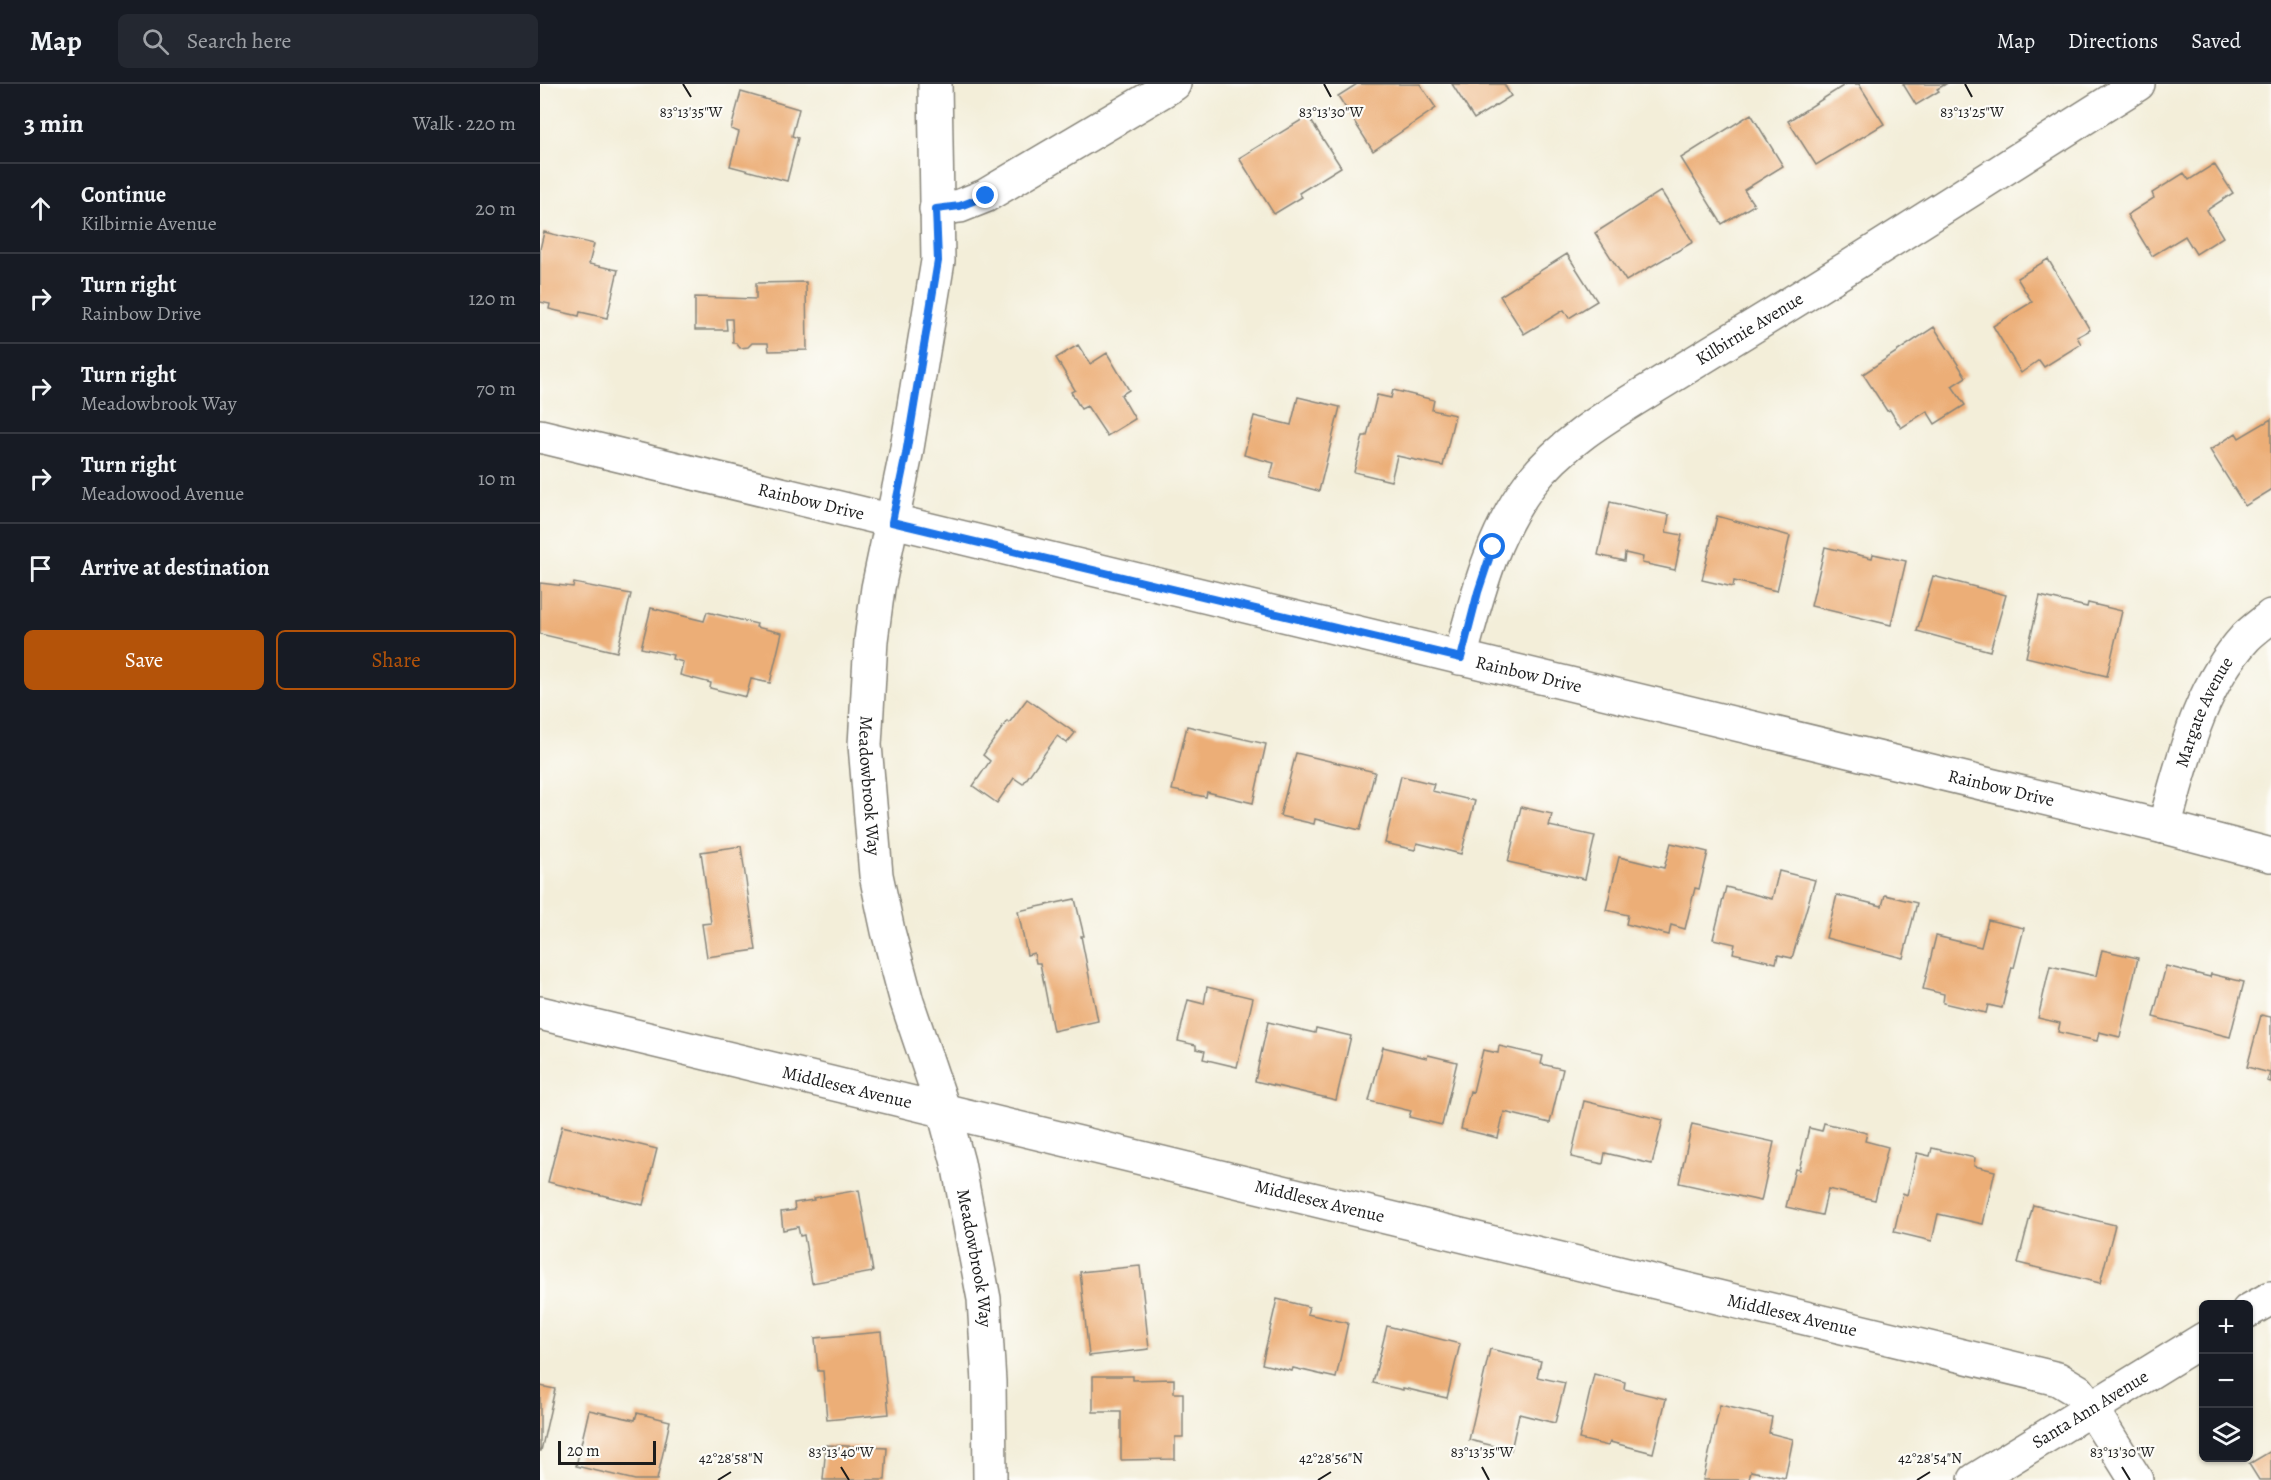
<!DOCTYPE html>
<html lang="en">
<head>
<meta charset="utf-8">
<style>
	:root { --surface:#171b24; --page:#242831; --text:#f1f3f6; --muted:#9ea1a6; --line:#363941; --accent:#b45309 }
	body { margin:0; font-family:Alegreya,serif; background:var(--page); color:var(--text) }
	.controls { position:absolute; right:18px; bottom:18px; display:grid; overflow:hidden; border-radius:9px; box-shadow:0 2px 4px #0004 }
	.controls button { width:54px; height:54px; display:grid; place-items:center; padding:0; border:0; border-bottom:2px solid var(--line); background:var(--surface); color:var(--text); font:30px sans-serif }
	.scale { position:absolute; left:18px; bottom:15px; width:98px; box-sizing:border-box; padding-left:6px; border:3px solid #1c1c1c; border-top:0; font-size:16px; line-height:21px; white-space:nowrap; color:#1c1c1c; -webkit-text-stroke:4px #fdfcf7; paint-order:stroke }
	.stop { position:absolute; width:18px; height:18px; margin:-14px; border:4px solid #1a73e8; border-radius:50%; background:#fff }
	.stop.end { background:#1a73e8; border-color:#fff; box-shadow:0 2px 6px #0008 }
	.list { margin:0; padding:0; list-style:none }
	h2 { display:flex; justify-content:space-between; align-items:center; height:78px; margin:0; padding:0 24px; font-size:26px }
	h2 small { font-size:20px; font-weight:400; color:var(--muted) }
	.list li { display:grid; grid-template-columns:39px 1fr auto; gap:18px; align-items:center; box-sizing:border-box; height:90px; padding:0 24px; border-top:2px solid var(--line) }
	.list b { display:block; font-size:22px; white-space:nowrap }
	.list p { margin:0; font-size:20px; white-space:nowrap; color:var(--muted) }
	.list em { font-size:20px; font-style:normal; color:var(--muted) }
	.actions { display:flex; gap:12px; padding:18px 24px }
	.actions a { flex:1; padding:14px 0; border:2px solid var(--accent); border-radius:9px; text-align:center; font-size:21px; color:var(--accent) }
	.actions .main { background:var(--accent); color:#fff }
	.icon { flex:none; width:33px; height:33px; fill:none; stroke:currentColor; stroke-width:2; stroke-linecap:round; stroke-linejoin:round }
	.map { position:relative; flex:none; width:1731px; height:1396px; overflow:hidden }
	header { display:flex; align-items:center; gap:36px; box-sizing:border-box; height:84px; padding:0 30px; background:var(--surface); border-bottom:2px solid var(--line) }
	header strong { font-size:28px }
	nav { display:flex; gap:33px; margin-inline-start:auto; font-size:21px }
	.search { width:420px; height:54px; background:var(--page); display:flex; align-items:center; gap:15px; box-sizing:border-box; padding:0 21px; border-radius:9px; color:var(--muted); font-size:22px }
	main { display:flex }
	aside { flex:1; background:var(--surface) }
	.map>svg:first-child { display:block }
</style>
</head>
<body>
<header>
<strong>Map</strong>
<div class="search"><svg class="icon" aria-label="search" viewBox="0 0 24 24"><circle cx="10" cy="10" r="6"/><path d="M15 15l6 6"/></svg>Search here</div>
<nav><a>Map</a><a>Directions</a><a>Saved</a></nav>
</header>
<main>
<aside>
<h2>3 min<small>Walk · 220 m</small></h2>
<ul class="list">
<li><svg class="icon" aria-label="ahead" viewBox="0 0 24 24"><path d="M12 20V5M6 11l6-6 6 6"/></svg><div><b>Continue</b><p>Kilbirnie Avenue</p></div><em>20 m</em></li>
<li><svg class="icon" aria-label="right" viewBox="0 0 24 24"><path d="M7 20v-9h11M14 6l5 5-5 5"/></svg><div><b>Turn right</b><p>Rainbow Drive</p></div><em>120 m</em></li>
<li><svg class="icon" aria-label="right" viewBox="0 0 24 24"><path d="M7 20v-9h11M14 6l5 5-5 5"/></svg><div><b>Turn right</b><p>Meadowbrook Way</p></div><em>70 m</em></li>
<li><svg class="icon" aria-label="right" viewBox="0 0 24 24"><path d="M7 20v-9h11M14 6l5 5-5 5"/></svg><div><b>Turn right</b><p>Meadowood Avenue</p></div><em>10 m</em></li>
<li><svg class="icon" aria-label="arrive" viewBox="0 0 24 24"><path d="M6 21V4h12l-3 4 3 4H6"/></svg><div><b>Arrive at destination</b></div></li>
</ul>
<div class="actions"><a class="main">Save</a><a>Share</a></div>
</aside>
<div class="map">
<svg width="1731" height="1396" viewBox="0 0 1731 1396">
	<rect width="100%" height="100%" fill="#fdfcf7"/>
	<filter id="ink" filterUnits="userSpaceOnUse"><feTurbulence type="fractalNoise" baseFrequency=".0167" numOctaves="2"/><feDisplacementMap in="SourceGraphic" scale="12" xChannelSelector="R" yChannelSelector="G"/><feConvolveMatrix kernelMatrix="1 2 1 2 8 2 1 2 1" color-interpolation-filters="sRGB"/></filter>
	<filter id="wash" filterUnits="userSpaceOnUse"><feTurbulence type="fractalNoise" baseFrequency=".008" numOctaves="4" result="noise"/><feDisplacementMap in="SourceGraphic" scale="24" xChannelSelector="R" yChannelSelector="G"/><feGaussianBlur stdDeviation="1.35" result="paint"/><feColorMatrix in="noise" values="0 0 0 0 0 0 0 0 0 0 0 0 0 0 0 0 0 1.4 0 .05"/><feComposite in="paint" operator="in"/></filter>
	<g filter="url(#wash)">
		<rect width="100%" height="100%" fill="#f3eed9"/>
		<g id="blocks">
			<!-- building -->
			<path fill="#ecae77" d="M817,0H880L896,24L833,67L798,12Z
				M912,0H964L971,12L934,35Z
				M1306,0H1319L1344,40L1276,81L1248,37Z
				M1363,0H1406L1397,5L1399,7L1376,21Z
				M201,8L259,25L252,52L258,54L247,97L190,82L199,48L191,45Z
				M1211,30L1243,82L1204,106L1214,121L1182,140L1141,74Z
				M768,32L801,83L759,109L762,113L734,130L699,74Z
				M1674,80L1693,109L1667,126L1683,153L1656,170L1645,152L1612,172L1587,131L1614,114L1612,109L1644,89L1649,96Z
				M1121,107L1153,158L1086,197L1055,149Z
				M4,148L54,160L49,180L78,186L67,234L40,228L39,232L9,225L10,220L0,218V165Z
				M1027,170L1057,217L1029,234L1024,226L984,250L960,212Z
				M1508,175L1550,246L1537,253L1541,260L1504,283L1499,276L1481,289L1453,242L1492,218L1477,194Z
				M266,198L267,266L229,267L228,259H212L208,263L200,264L196,259H193L192,235H186L187,246H155V213L216,215V199Z
				M1394,243L1426,293L1412,302L1425,321L1395,340L1387,327L1361,344L1350,326L1347,327L1323,290Z
				M538,261L550,280L567,269L589,306L581,311L595,335L567,352L547,322L541,325L531,308L535,306L516,274Z
				M853,306L894,316L892,326L915,331L903,382L857,372L851,397L814,388L823,352H827L837,311L851,314Z
				M758,313L800,323L779,407L730,394L734,379L704,371L714,332L751,341Z
				M1731,335V406L1705,422L1670,366L1696,349L1699,354Z
				M1070,418L1129,431L1126,448L1142,451L1135,486L1102,479L1103,473L1085,469L1084,477L1058,471Z
				M1177,432L1250,452L1237,507L1194,497L1193,503L1162,496Z
				M1285,463L1332,474L1333,470L1366,477L1351,541L1271,522Z
				M1393,492L1466,511L1450,567L1377,547Z
				M0,499L33,503L34,499L91,510L77,568L0,550Z
				M1500,512L1547,523L1548,519L1582,527L1567,592L1486,573Z
				M111,524L164,537L167,528L217,540L216,543L242,549L230,599L211,595L206,613L170,604L171,599L140,591L143,578L132,575L133,571L101,564Z
				M487,615L535,649L527,659L517,652L483,700L474,694L457,719L433,702L450,677L443,671L467,637L469,639Z
				M647,642L726,660L713,719L667,708L666,713L632,706Z
				M756,669L835,688L820,746L775,735L774,740L740,732Z
				M861,692L894,700L892,707L935,717L921,770L877,759L875,766L845,759Z
				M981,723L1012,730L1009,742L1055,752L1045,795L968,778Z
				M1131,759L1168,768L1159,805L1155,804L1145,845L1131,841L1129,851L1086,840L1088,831L1066,826L1079,773L1124,784Z
				M201,762L216,866L167,873L162,840L171,839L161,768Z
				M1239,787L1275,796L1252,874L1238,871L1236,879L1193,869L1195,860L1173,855L1186,803L1232,815Z
				M1297,811L1342,822L1345,811L1377,819L1363,874L1286,854Z
				M535,815L544,852H541L558,937L513,947L500,879H496L494,869L487,871L478,827Z
				M1448,836L1484,844L1474,884L1472,883L1462,924L1448,921L1446,929L1403,919L1404,910L1383,905L1396,852L1441,863Z
				M1562,866L1598,874L1580,953L1559,948L1557,957L1518,948L1520,939L1498,934L1510,882L1556,892Z
				M1626,882L1670,893L1671,890L1704,898L1690,953L1613,933Z
				M667,903L713,914L697,983L663,975L665,967L656,965V961L638,957L648,916L664,920Z
				M1721,931L1731,933V998L1727,997L1730,989L1707,983Z
				M728,938L775,949L776,944L811,952L796,1016L715,997Z
				M959,962L1003,972L1001,980L1023,985L1010,1039L964,1028L958,1054L921,1045L930,1007L933,1008L943,966L958,969Z
				M843,963L887,974L888,971L917,978L902,1041L869,1033L871,1027L829,1017Z
				M1044,1017L1123,1036L1112,1080L1065,1069L1063,1080L1031,1073Z
				M1284,1039L1327,1049L1325,1057L1348,1063L1335,1116L1288,1105L1282,1131L1246,1123L1255,1085L1259,1086L1269,1044L1282,1047Z
				M1152,1040L1234,1058L1221,1117L1139,1099Z
				M22,1042L117,1065L103,1121L8,1098Z
				M1392,1064L1435,1074L1434,1082L1455,1087L1443,1140L1398,1130L1392,1157L1354,1148L1363,1109L1367,1111L1377,1069L1390,1072Z
				M319,1106L333,1188L272,1199L264,1151L260,1152L258,1143L243,1146L241,1128L255,1126L254,1119L274,1116L273,1114Z
				M1493,1121L1575,1141L1560,1199L1478,1179Z
				M600,1182L609,1265L549,1272L540,1188Z
				M737,1215L769,1223L767,1230L808,1239L796,1294L753,1284L752,1287L722,1280Z
				M847,1242L920,1260L907,1314L863,1304V1306L833,1299Z
				M341,1248L349,1330L287,1336L283,1287H278L275,1254Z
				M950,1265L1001,1277L997,1293L1025,1299L1015,1339L979,1330L971,1366L929,1356Z
				M1054,1290L1085,1298L1084,1305L1126,1315L1113,1369L1070,1358L1068,1362L1039,1355Z
				M553,1292H593V1296L634,1295V1309H643V1353H635V1375L581,1376V1328H553Z
				M0,1302L15,1305L1,1367H0Z
				M1180,1321L1232,1333L1229,1349L1253,1355L1245,1394L1211,1387L1209,1396H1163Z
				M49,1326L95,1336L97,1329L130,1337L117,1396H95L36,1382Z
				M286,1361L347,1364L345,1396H283Z
				M1731,1367V1396H1719L1709,1380Z"/>
		</g>
	</g>
	<g filter="url(#ink)">
		<use href="#blocks" fill-opacity="0" stroke="#88857a" stroke-width="1.5"/>
		<g fill="none" stroke-linecap="round" stroke-linejoin="round">
			<!-- street casing -->
			<g stroke="#88857a" stroke-width="36">
				<g id="street">
					<path id="s1" d="M395,0L398,177L366,370L338,504L331,556L325,661L336,791L348,847L367,918L404,1027L418,1079L444,1215L449,1298L450,1396"/>
					<path d="M396,125L420,122L445,112L634,0"/>
					<path id="s2" d="M0,352L1624,743L1731,771"/>
					<path id="s3" d="M920,574C937,513 951,452 990,400C1025,355 1074,328 1121,299C1159,276 1197,252 1235,229C1357,154 1477,76 1598,0"/>
					<path id="s4" d="M1624,743C1643,677 1658,605 1706,553C1714,545 1723,539 1731,532"/>
					<path id="s5" d="M0,929L1518,1295L1538,1307L1551,1324L1596,1396"/>
					<path d="M1708,1227L1731,1214"/>
					<path id="s6" d="M1435,1396L1664,1255"/>
				</g>
			</g>
			<!-- street -->
			<use href="#street" stroke="#fff" stroke-width="33"/>
		</g>
	</g>
	<g fill="none" stroke-linecap="round" stroke-linejoin="round" filter="url(#ink)">
		<!-- route -->
		<path stroke="#1a73e8" stroke-width="8" d="M446,112L420,122L396,125L398,177L366,370L352,438L921,574L938,508L953,463"/>
	</g>
	<!-- ticks -->
	<path fill="none" stroke="#1c1c1c" stroke-width="2" d="M143,0L151,13M784,0L791,13M1425,0L1432,13M301,1383L309,1396M942,1383L949,1396M1582,1383L1590,1396M178,1396L191,1388M778,1396L791,1388M1377,1396L1390,1388"/>
	<g text-anchor="middle" dominant-baseline="central" stroke-width="4.5" stroke-linejoin="round" paint-order="stroke">
		<!-- street labels -->
		<g font-size="18" fill="#1c1c1c" stroke="#fdfcf7">
			<text stroke="none"><textPath href="#s3" startOffset="459">Kilbirnie Avenue</textPath></text>
			<text stroke="none"><textPath href="#s2" startOffset="279">Rainbow Drive</textPath></text>
			<text stroke="none"><textPath href="#s2" startOffset="1017">Rainbow Drive</textPath></text>
			<text stroke="none"><textPath href="#s4" startOffset="122">Margate Avenue</textPath></text>
			<text stroke="none"><textPath href="#s1" startOffset="708">Meadowbrook Way</textPath></text>
			<text stroke="none"><textPath href="#s2" startOffset="1503">Rainbow Drive</textPath></text>
			<text stroke="none"><textPath href="#s5" startOffset="316">Middlesex Avenue</textPath></text>
			<text stroke="none"><textPath href="#s5" startOffset="802">Middlesex Avenue</textPath></text>
			<text stroke="none"><textPath href="#s1" startOffset="1194">Meadowbrook Way</textPath></text>
			<text stroke="none"><textPath href="#s5" startOffset="1288">Middlesex Avenue</textPath></text>
			<text stroke="none"><textPath href="#s6" startOffset="135">Santa Ann Avenue</textPath></text>
		</g>
	</g>
	<g font-size="15" text-anchor="middle" fill="#1c1c1c" stroke="#fdfcf7" stroke-width="4.5" stroke-linejoin="round" paint-order="stroke">
		<text x="151" y="33">83°13'35"W</text>
		<text x="791" y="33">83°13'30"W</text>
		<text x="1432" y="33">83°13'25"W</text>
		<text x="301" y="1373">83°13'40"W</text>
		<text x="942" y="1373">83°13'35"W</text>
		<text x="1582" y="1373">83°13'30"W</text>
		<text x="191" y="1379">42°28'58"N</text>
		<text x="791" y="1379">42°28'56"N</text>
		<text x="1390" y="1379">42°28'54"N</text>
	</g>
</svg>
<div class="controls">
<button>+</button>
<button>−</button>
<button><svg class="icon" aria-label="layers" viewBox="0 0 24 24"><path d="M12 4l9 5-9 5-9-5zM3 14l9 5 9-5"/></svg></button>
</div>
<div class="scale">20 m</div>
<div class="stop" style="left:953px;top:463px"></div>
<div class="stop end" style="left:446px;top:112px"></div>
</div>
</main>
</body>
</html>
